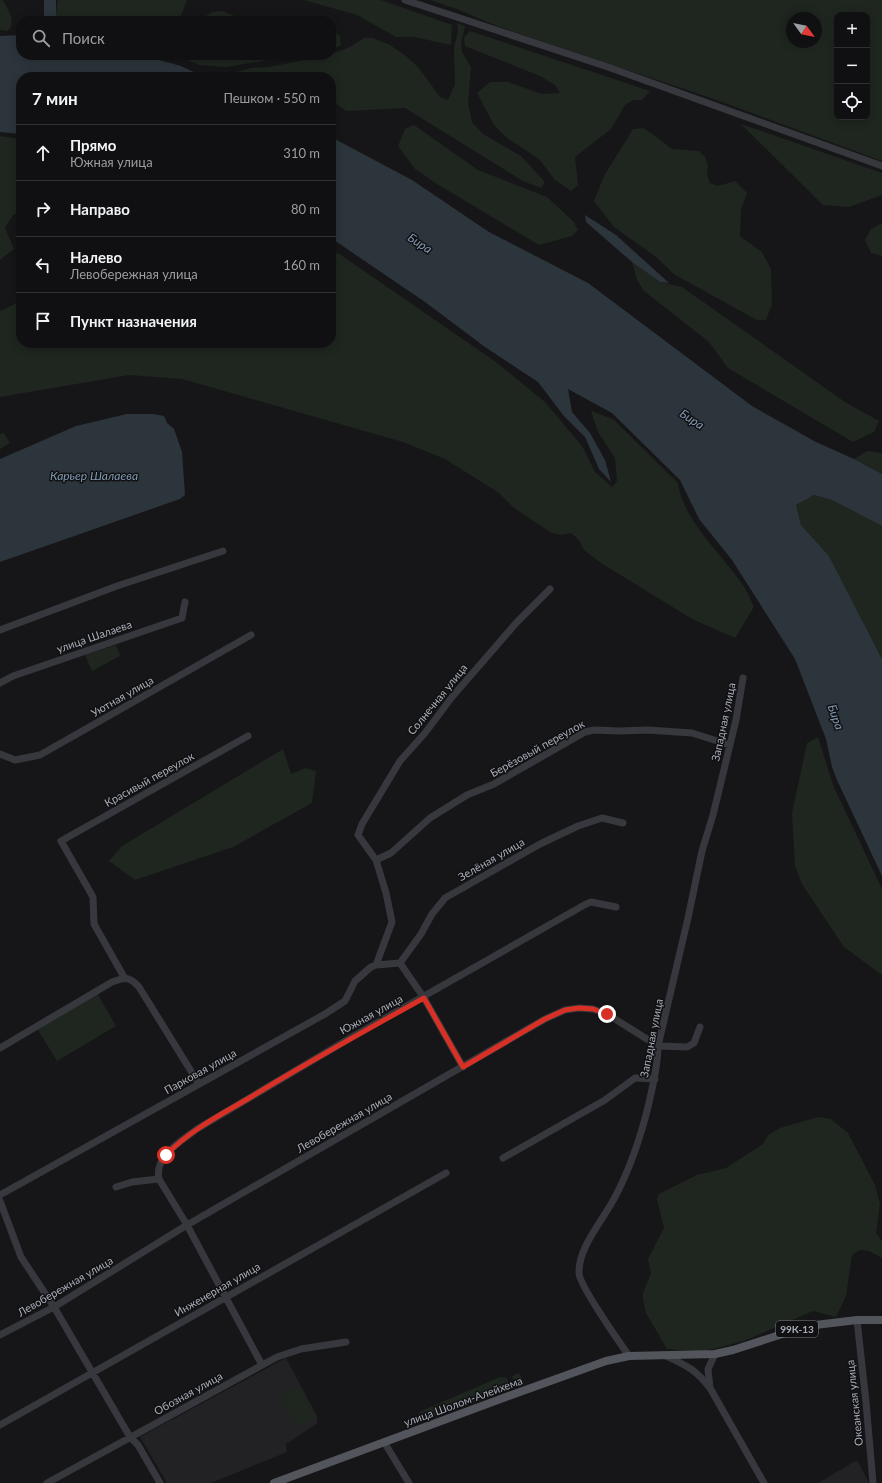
<!DOCTYPE html>
<html lang="ru">
<head>
<meta charset="utf-8">
<style>
	:root { --surface:#101012; --page:#19191b; --text:#f1f3f6; --muted:#9c9d9f; --line:#303032 }
	body { margin:0; font-family:Lato,sans-serif; background:var(--page); color:var(--text) }
	.controls { position:absolute; right:12px; top:12px; display:grid; overflow:hidden; border-radius:8px; box-shadow:0 2px 10px #0003 }
	.controls button { width:36px; height:36px; display:grid; place-items:center; padding:0; border:0; border-bottom:1px solid var(--line); background:var(--surface); color:var(--text); font:20px sans-serif }
	.compass { position:absolute; left:786px; top:12px; width:36px; height:36px; border-radius:50%; background:var(--surface); box-shadow:0 2px 10px #0003; rotate:123deg }
	.stop { position:absolute; width:12px; height:12px; margin:-9px; border:3px solid #d93025; border-radius:50%; background:#fff }
	.stop.end { background:#d93025; border-color:#fff; box-shadow:0 1px 4px #0008 }
	.list { margin:0; padding:0; list-style:none }
	h2 { display:flex; justify-content:space-between; align-items:center; height:52px; margin:0; padding:0 16px; font-size:17px }
	h2 small { font-size:13px; font-weight:400; color:var(--muted) }
	.list li { display:grid; grid-template-columns:26px 1fr auto; gap:12px; align-items:center; box-sizing:border-box; height:56px; padding:0 16px; border-top:1px solid var(--line) }
	.list b { display:block; font-size:15px; white-space:nowrap }
	.list p { margin:0; font-size:13px; white-space:nowrap; color:var(--muted) }
	.list em { font-size:13px; font-style:normal; color:var(--muted) }
	.icon { flex:none; width:22px; height:22px; fill:none; stroke:currentColor; stroke-width:2; stroke-linecap:round; stroke-linejoin:round }
	.map { position:relative; flex:none; width:882px; height:1483px; overflow:hidden }
	.search { position:absolute; background:var(--surface); box-shadow:0 2px 10px #0003; left:16px; top:16px; width:320px; height:44px; display:flex; align-items:center; gap:10px; box-sizing:border-box; padding:0 14px; border-radius:16px; color:var(--muted); font-size:15px }
	.panel { position:absolute; background:var(--surface); box-shadow:0 2px 10px #0003; left:16px; top:72px; width:320px; height:276px; border-radius:16px }
	.map>svg:first-child { display:block }
</style>
</head>
<body>
<div class="map">
<svg width="882" height="1483" viewBox="0 0 882 1483">
	<rect width="100%" height="100%" fill="#161618"/>
	<!-- built -->
	<path fill="#222225" d="M286,1358L317,1416V1424L286,1444L287,1452L211,1483H167L140,1437Z
		M857,1460L869,1483H818Z"/>
	<!-- green -->
	<path fill="#1e261f" fill-rule="evenodd" d="M0,0H3C8,11 17,21 8,31L0,30Z
		M58,0H187L179,21H55Z
		M304,0H381L452,25L451,45L414,37H396L357,15Z
		M430,0H882V161L714,99L497,26L457,9ZM837,15H867V117H837ZM792,18H816V42H792Z
		M222,11L247,21H196L213,12Z
		M457,23L465,26L461,44L462,52L471,67L468,103L472,122L483,134L521,156L545,182L541,188L523,181L405,108L346,111C331,102 331,93 331,77H217L210,74L221,76L251,68L269,67L331,55V54L350,47L364,38H373L390,45L406,56L419,68L440,97L448,100L455,84L454,48L458,31Z
		M470,31L650,91L642,100H633L625,105L611,129L575,157L578,185L571,191L555,180L539,159L507,138L494,125L477,93L490,82H508L542,94L560,93L555,85L540,76L465,46L464,38Z
		M331,32L340,35L341,45L331,50Z
		M177,55H299L226,67L199,65Z
		M741,124L882,173V195L849,207L823,205Z
		M414,125L478,170L547,197L573,221L578,230L572,236L539,245L437,184L415,169L398,146L405,129Z
		M643,128L651,133L672,149L699,151L705,157L708,166L707,174L710,183L718,186L735,181L747,193L741,209L740,236L762,252L771,269L772,304L766,320H757L675,275L656,257L614,227L594,201L604,176L633,129Z
		M0,136L21,139V212L13,215L5,228L14,249L0,260Z
		M882,223V256L871,253L865,240L871,229Z
		M338,253L496,362L545,402L582,446L595,472L612,487L617,481L615,458L598,432L591,411L613,419L678,483C683,521 724,556 745,588C748,594 751,601 754,607L735,638L692,619L601,563L584,550L579,540L571,533L560,535L550,532L514,508L499,493L445,459L403,442L182,379L129,375L0,397V311L21,301V343H331V254Z
		M632,262L660,282L682,287L845,402L879,421L874,432L853,442L728,368L709,342L644,291L637,280Z
		M4,433L10,443L0,449V434Z
		M867,451L882,453V474L854,459Z
		M814,495L832,500L882,526V659L829,556L801,525L796,505Z
		M116,645L120,656L92,671L85,655Z
		M818,737L833,785L882,889V975L844,947L802,884L795,866L792,813L807,743Z
		M283,749L291,774L306,768L316,771L312,803L233,847L135,880L109,861L122,846Z
		M97,993L116,1026L57,1061L38,1030Z
		M818,1117L831,1119L848,1133L875,1185L880,1204L876,1233L882,1241V1258L869,1251L860,1250L852,1255L846,1296L836,1317L813,1311L744,1341L701,1352L667,1349L646,1313L643,1299V1293L651,1273L648,1259L664,1228L657,1199L659,1194L697,1175L726,1168L763,1144L768,1135L780,1128Z
		M519,1373L525,1384L518,1386L515,1384L512,1376Z
		M500,1377L507,1378L510,1386L508,1389L426,1420L422,1419L419,1412Z
		M299,1387L316,1418L298,1428L281,1397Z"/>
	<!-- water -->
	<path fill="#2c353c" d="M21,35V55H141L181,66L204,77H21V134L0,132V36Z
		M331,137L412,180L489,232L588,283L752,406L816,442L854,459L882,474V526L832,500L814,495L796,505L801,525L829,556L882,659V876L837,780L832,767L826,739L795,659L732,560L699,519L680,480L612,413L568,389L572,412L590,433L605,460L611,482L599,469L585,437L564,416L538,382L485,347L425,302L331,238Z
		M585,215L616,235L669,283L660,282L632,262L586,222Z
		M127,414H153L164,416L167,423L174,429L182,452L185,495L180,499L0,562V459L76,426Z"/>
	<g fill="none" stroke-linecap="round" stroke-linejoin="round">
		<!-- river -->
		<path stroke="#2c353c" stroke-width="12" d="M50,21V0"/>
		<!-- minor -->
		<path stroke="#37383d" stroke-width="7" d="M405,0L608,67L882,166
			M0,630L117,586L223,551
			M0,683L13,676L182,618L185,602
			M0,754L15,760L40,755L251,635
			M376,860L391,853L430,818L467,795L494,784L585,732L594,730L619,731L648,730L692,733L730,745
			M400,963L421,934L432,914L445,898L540,844L578,826L602,818L623,823
			M400,963L424,998L463,1067
			M376,965L392,922L386,893L376,860L358,835L362,824L400,761L425,733L452,697L517,622L550,589
			M124,977L94,924L93,897L61,841L248,736
			M0,1048L112,982C125,977 129,976 139,987L199,1084
			M503,1158L605,1100L635,1078L655,1079
			M159,1179L187,1225L262,1365
			M116,1187L132,1182L159,1179C154,1156 181,1141 197,1129L352,1037L586,904L591,902L616,907
			M0,1195L325,1014L345,1001L355,981L371,967L376,965L400,963
			M0,1201L21,1257L54,1307L130,1437L138,1445L160,1483
			M857,1320L866,1402L873,1483
			M0,1335L54,1307L187,1225L545,1019L565,1010L579,1008L593,1009L607,1014L658,1046L687,1047L694,1043L700,1027
			M664,1355C687,1366 694,1368 710,1388L764,1483
			M629,1356C620,1343 579,1285 579,1273C578,1247 604,1219 615,1197C631,1167 641,1136 649,1103C653,1084 658,1066 658,1046L688,918L702,851L713,815L736,720L743,678
			M710,1388L708,1369L715,1354
			M0,1425L446,1173
			M384,1442L409,1483
			M47,1483L277,1357L301,1349L346,1342"/>
		<!-- major -->
		<path stroke="#53555c" stroke-width="8" d="M274,1483L517,1393L606,1361L629,1356L715,1354L733,1350L807,1326L857,1320H882"/>
	</g>
	<g fill="none" stroke-linecap="round" stroke-linejoin="round">
		<!-- route -->
		<path stroke="#d93025" stroke-width="5" d="M166,1155C190,1130 222,1114 251,1097C308,1062 366,1030 424,998L463,1067L545,1019L565,1010L579,1008L593,1009L607,1014"/>
	</g>
	<g text-anchor="middle" dominant-baseline="central" stroke-width="3" stroke-linejoin="round" paint-order="stroke">
		<!-- shield labels -->
		<rect fill="#111113" stroke="#7b7e86" stroke-width="1" x="776" y="1321" width="42" height="16" rx="3"/>
		<g font-size="10" font-weight="bold" fill="#a8adb8">
			<text x="797" y="1329">99К-13</text>
		</g>
		<!-- street labels -->
		<g font-size="11" fill="#a8adb8" stroke="#111113">
			<text transform="translate(94 636) rotate(-19)">улица Шалаева</text>
			<text transform="translate(122 696) rotate(-30)">Уютная улица</text>
			<text transform="translate(437 699) rotate(-51)">Солнечная улица</text>
			<text transform="translate(723 722) rotate(-78)">Западная улица</text>
			<text transform="translate(537 748) rotate(-29)">Берёзовый переулок</text>
			<text transform="translate(149 779) rotate(-29)">Красивый переулок</text>
			<text transform="translate(491 859) rotate(-30)">Зелёная улица</text>
			<text transform="translate(371 1014) rotate(-29)">Южная улица</text>
			<text transform="translate(651 1038) rotate(-79)">Западная улица</text>
			<text transform="translate(200 1071) rotate(-29)">Парковая улица</text>
			<text transform="translate(344 1122) rotate(-30)">Левобережная улица</text>
			<text transform="translate(65 1286) rotate(-30)">Левобережная улица</text>
			<text transform="translate(217 1289) rotate(-30)">Инженерная улица</text>
			<text transform="translate(188 1393) rotate(-29)">Обозная улица</text>
			<text transform="translate(463 1401) rotate(-20)">улица Шолом-Алейхема</text>
			<text transform="translate(854 1403) rotate(-96)">Океанская улица</text>
		</g>
		<!-- water labels -->
		<g font-size="12" font-style="italic" fill="#7f9bb3" stroke="#111113">
			<text transform="translate(420 243) rotate(33)">Бира</text>
			<text transform="translate(692 419) rotate(33)">Бира</text>
			<text x="94" y="475">Карьер Шалаева</text>
			<text transform="translate(836 717) rotate(71)">Бира</text>
		</g>
	</g>
</svg>
<div class="controls">
<button>+</button>
<button>−</button>
<button><svg class="icon" aria-label="locate" viewBox="0 0 24 24"><circle cx="12" cy="12" r="6"/><path d="M12 2v4M12 18v4M2 12h4M18 12h4"/></svg></button>
</div>
<svg class="compass" viewBox="-18 -18 36 36"><path d="M0-13l5 13h-10z" fill="#e53935"/><path d="M0 13l5-13h-10z" fill="#9c9d9f"/></svg>
<div class="stop" style="left:166px;top:1155px"></div>
<div class="stop end" style="left:607px;top:1014px"></div>
<div class="search"><svg class="icon" aria-label="search" viewBox="0 0 24 24"><circle cx="10" cy="10" r="6"/><path d="M15 15l6 6"/></svg>Поиск</div>
<section class="panel">
<h2>7 мин<small>Пешком · 550 m</small></h2>
<ul class="list">
<li><svg class="icon" aria-label="ahead" viewBox="0 0 24 24"><path d="M12 20V5M6 11l6-6 6 6"/></svg><div><b>Прямо</b><p>Южная улица</p></div><em>310 m</em></li>
<li><svg class="icon" aria-label="right" viewBox="0 0 24 24"><path d="M7 20v-9h11M14 6l5 5-5 5"/></svg><div><b>Направо</b></div><em>80 m</em></li>
<li><svg class="icon" aria-label="left" viewBox="0 0 24 24"><path d="M17 20v-9H6M10 6l-5 5 5 5"/></svg><div><b>Налево</b><p>Левобережная улица</p></div><em>160 m</em></li>
<li><svg class="icon" aria-label="arrive" viewBox="0 0 24 24"><path d="M6 21V4h12l-3 4 3 4H6"/></svg><div><b>Пункт назначения</b></div></li>
</ul>
</section>
</div>
</body>
</html>
